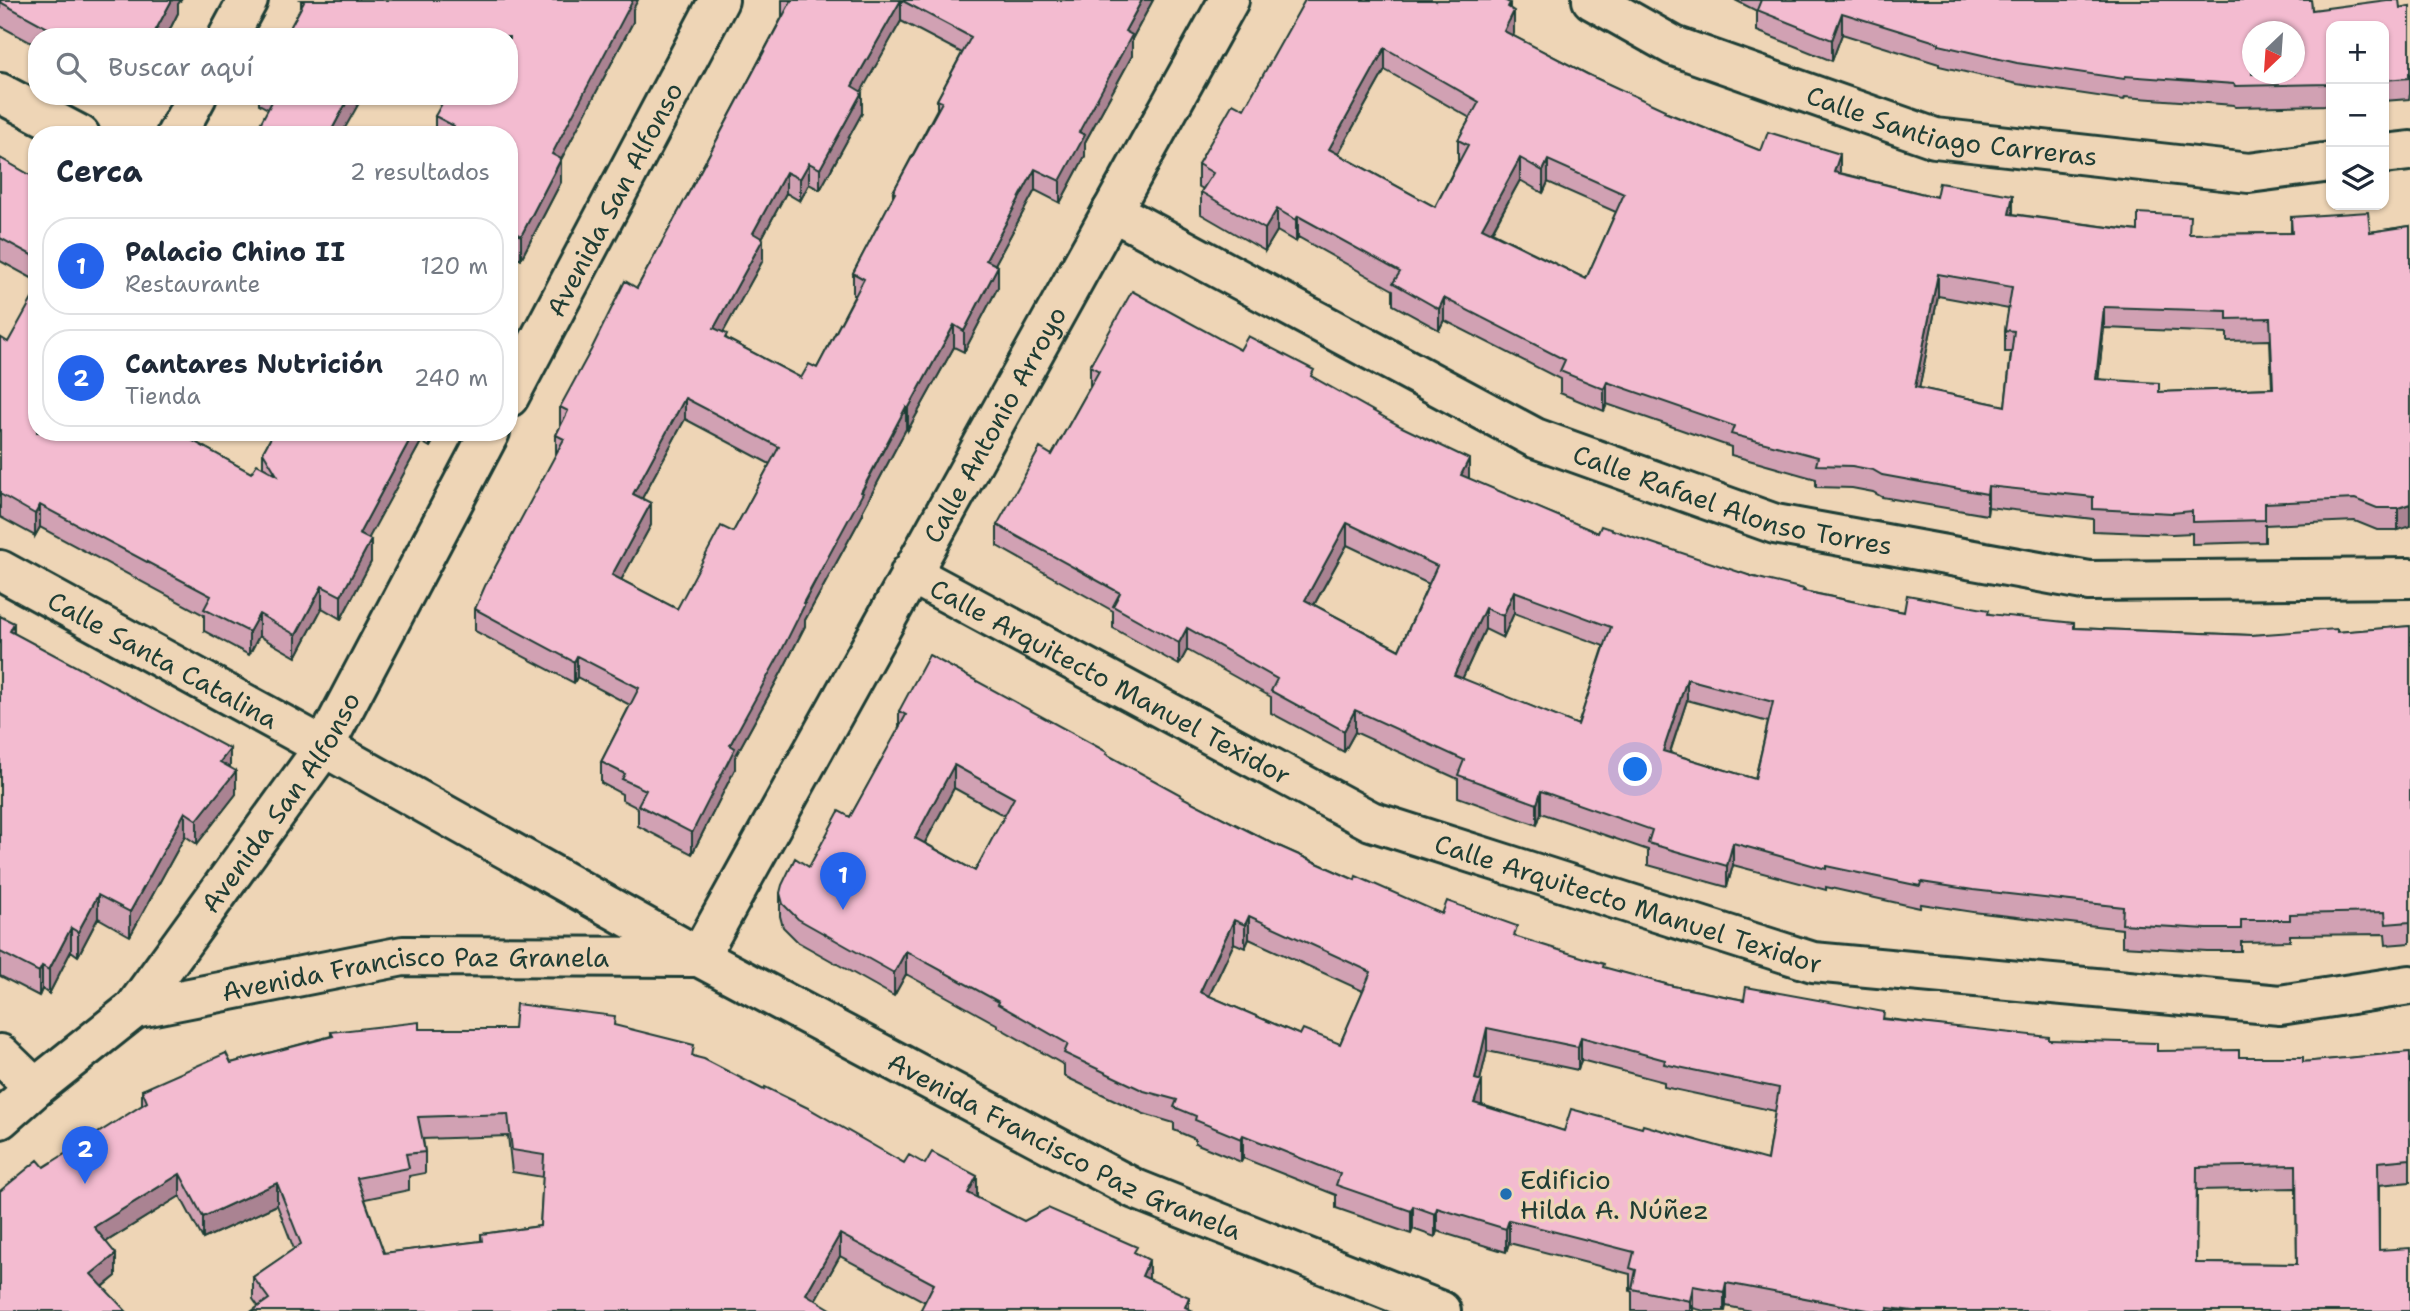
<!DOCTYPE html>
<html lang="es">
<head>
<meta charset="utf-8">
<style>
	:root { --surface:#fff; --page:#f6f6f7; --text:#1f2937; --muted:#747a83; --line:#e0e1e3; --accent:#2563eb }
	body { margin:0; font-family:"Shantell Sans",sans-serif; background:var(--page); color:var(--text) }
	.controls { position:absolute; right:21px; top:21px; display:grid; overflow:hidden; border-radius:14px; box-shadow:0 2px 5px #0004 }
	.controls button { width:63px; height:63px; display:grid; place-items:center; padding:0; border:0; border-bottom:2px solid var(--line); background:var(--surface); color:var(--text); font:35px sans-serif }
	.compass { position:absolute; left:2242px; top:21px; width:63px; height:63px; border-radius:50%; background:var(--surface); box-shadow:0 2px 5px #0004; rotate:205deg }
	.you { position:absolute; left:1636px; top:770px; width:24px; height:24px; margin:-18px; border:5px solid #fff; border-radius:50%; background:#1a73e8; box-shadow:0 0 0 10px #1a73e833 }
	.badge { display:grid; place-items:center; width:46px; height:46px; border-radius:50%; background:var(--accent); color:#fff; font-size:23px; font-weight:700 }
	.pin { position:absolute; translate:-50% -58px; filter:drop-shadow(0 2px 4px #0008) }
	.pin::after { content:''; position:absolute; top:37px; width:24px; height:21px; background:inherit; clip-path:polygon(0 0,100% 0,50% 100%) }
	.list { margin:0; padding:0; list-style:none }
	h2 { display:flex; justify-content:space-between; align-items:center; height:91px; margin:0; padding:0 28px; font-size:30px }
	h2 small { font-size:23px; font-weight:400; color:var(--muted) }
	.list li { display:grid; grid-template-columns:46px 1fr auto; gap:21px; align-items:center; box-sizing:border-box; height:98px; margin:0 14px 14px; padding:0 14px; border:2px solid var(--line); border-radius:28px }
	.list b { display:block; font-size:26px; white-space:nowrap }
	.list p { margin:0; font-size:23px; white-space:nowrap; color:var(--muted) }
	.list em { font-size:23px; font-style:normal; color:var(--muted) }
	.icon { flex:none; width:38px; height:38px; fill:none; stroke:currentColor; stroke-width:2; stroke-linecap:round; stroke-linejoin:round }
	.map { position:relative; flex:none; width:2410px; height:1311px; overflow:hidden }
	.search { position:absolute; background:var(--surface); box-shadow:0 2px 5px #0004; left:28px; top:28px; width:490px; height:77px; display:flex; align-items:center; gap:18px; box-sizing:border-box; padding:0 24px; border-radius:28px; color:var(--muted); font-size:26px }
	.panel { position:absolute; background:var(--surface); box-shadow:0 2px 5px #0004; left:28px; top:126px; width:490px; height:315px; border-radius:28px }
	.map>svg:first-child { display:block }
</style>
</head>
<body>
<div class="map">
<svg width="2410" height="1311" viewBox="0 0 2410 1311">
	<rect width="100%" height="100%" fill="#eed5b6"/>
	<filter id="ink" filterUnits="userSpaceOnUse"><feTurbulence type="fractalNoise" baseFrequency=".0143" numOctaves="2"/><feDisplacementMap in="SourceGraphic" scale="14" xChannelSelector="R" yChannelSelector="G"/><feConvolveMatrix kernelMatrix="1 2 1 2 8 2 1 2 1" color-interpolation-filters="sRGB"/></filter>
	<g filter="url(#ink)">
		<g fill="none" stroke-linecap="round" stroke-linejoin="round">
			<!-- minor casing -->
			<g stroke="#1f3d34" stroke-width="44">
				<g id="minor">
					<path id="s1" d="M1592,0L1674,46L1935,138L2249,173L2331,162"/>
					<path d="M228,37L248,0"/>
					<path d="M0,93L80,135"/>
					<path d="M176,135L197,96"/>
					<path d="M2384,154L2410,151"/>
					<path id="s2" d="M1112,211L1535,438L1775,524L2089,581L2410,578"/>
					<path id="s3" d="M509,397L719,0"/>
					<path id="s4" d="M0,570L324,747L699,957L1135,1189L1441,1311"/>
					<path id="s5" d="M910,573L1371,821L1813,962L2280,1005L2410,985"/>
					<path id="s6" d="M699,957L1229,0"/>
					<path id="s7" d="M134,1009L403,956L697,957"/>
					<path d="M0,1054L35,1088"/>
					<path id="s8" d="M0,1119L35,1088L134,1009L324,747L490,432"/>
				</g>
			</g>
			<!-- minor -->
			<use href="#minor" stroke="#eed5b6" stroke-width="38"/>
		</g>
		<!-- wall -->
		<path fill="#d1a1b3" stroke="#1f3d34" stroke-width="2" fill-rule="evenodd" d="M0,0H181L178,4V13L166,37H37V46L0,26Z
			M301,0L633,9V22L561,159V182L521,259L509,252V135H435V116L509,37L301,8Z
			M782,0H1153L1132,39V56L1085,142V156L1060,203L1035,190L995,264L998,287L964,352L954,347L908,430L906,429L863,510V514L805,620V626L781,673L735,757V769L692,854L638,826V808L622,800V794L601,783V762L630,705L577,677L574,683L475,631V609L556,455V435L560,427V407L637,288L687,196L782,17ZM901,21L962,53L937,100V109L893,192V197L853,273V295H855L817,368L801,378L727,339L723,332L763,260L762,238L786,193L800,201L809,184L820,190L862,113L861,91ZM685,419L770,464L733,532L677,609L621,580L651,525L642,498Z
			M1735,0H2311L2312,10L2400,8L2410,6V94L2409,99L2384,101V26H2331V105L2235,107L2234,105L2125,97L2124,100L2017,84L1939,66V64L1842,34L1832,61L1757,31V11Z
			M1436,1L1510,8L1514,33L1513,36L1587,74L1665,112L1761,151L1840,173L1936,197L2013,214L2138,231L2190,234L2291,233V217L2370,232L2410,226V526L2398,530H2377L2355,521L2265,525V542L2192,544V533L2172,534L2093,531V519L1988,507L1987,515L1882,497L1873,492L1852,488L1816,487V479L1731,455V447L1607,404L1604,411L1560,393V379L1444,320L1439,330L1393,305V290L1298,237L1296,242L1277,231L1265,251L1201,214V192L1203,189L1198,186V164L1244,109ZM1385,70L1470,118L1458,140V162L1435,207L1338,154ZM1520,180L1543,193L1548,182L1616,212L1586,279L1492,232ZM1938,296L2009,309L2005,330V352H2011L2005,406L1919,388ZM2104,328L2227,333V341L2270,340L2272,388L2159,392L2098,379Z
			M259,96H363L268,109L259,104Z
			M0,158L37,179V281L0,261Z
			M0,337L37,432H191V440L251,473L263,467V452L274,432H438L430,447L421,442L368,538L371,562L341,619L322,608L296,657L259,636L249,655L204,631V615L40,527L35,536L0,517Z
			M1240,350L1314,378L1469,479L1598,533L1804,591L1904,612L1989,614L2074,628L2251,635L2337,632L2410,626V943L2386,945L2385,934L2290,935V941L2241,942V951H2207L2122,946V929L1973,912L1921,904L1920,908L1826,887V890L1733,865L1727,887L1648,865V850L1541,813L1537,825L1458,797V779L1355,732L1344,752L1271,713V697L1187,650L1179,665L1113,628V611L997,546V525L1052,455L1090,387V366ZM1347,545L1429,584L1399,650L1314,605ZM1514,613L1604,646L1578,725L1462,679L1485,629L1503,638ZM1687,700L1768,722L1755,779L1670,753Z
			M0,616L14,634L230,767L236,794L197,844L185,836L130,936L98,918L78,956L71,951L49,994L42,989L39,996L0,976Z
			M899,711L1107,755L1181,797L1272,843L1355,880L1442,914L1517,937L1604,968L1673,986L1744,1000L2049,1040L2157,1051L2303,1062L2410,1052V1182L2379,1185V1250L2410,1311H1751L1726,1306L1725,1311H1704L1693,1308V1311H1632V1292L1630,1291V1274L1509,1243L1506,1252L1437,1231L1435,1237L1413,1229L1411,1234L1336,1208V1195L1243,1158L1241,1162L1195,1143V1139L1174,1130V1123L1144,1114L1064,1076V1065L998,1027V1025L906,974L894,996L798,942L783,927L780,916V893L809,867L850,817L899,729ZM954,788L1005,816L975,871L925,843ZM1249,939L1363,991L1340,1044L1300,1035L1209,996L1234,943L1245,948ZM1487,1051L1578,1070L1581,1060L1664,1082V1087L1775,1111L1767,1160L1564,1131L1482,1105L1480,1080ZM2296,1188L2297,1264L2196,1263L2197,1190Z
			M615,1026L694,1056L904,1163L977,1197L925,1302L840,1256L815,1300L258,1306L253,1299V1277L294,1249L277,1205L203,1239L180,1196L106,1242L116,1276L103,1287L0,1311L142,1105V1090L231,1063L331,1036V1032L419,1029H514ZM508,1136L512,1172L543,1177L540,1226L481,1234V1241L384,1253L365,1199L409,1190V1176L425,1173V1152L423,1139Z"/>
		<!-- shaded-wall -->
		<path fill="#aa8392" stroke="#1f3d34" stroke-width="2" d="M172,0H181L178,4V13L166,37H152Z
			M628,0H638L633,9V22L552,177V154Z
			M901,0V21L852,108V86Z
			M1142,0H1153L1132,39V56L1085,142V156L1060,203V181L1079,132L1125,31Z
			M1510,3V20L1514,11V33L1504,52V31L1508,7Z
			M1842,13V34L1832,61V40Z
			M1385,48V70L1329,170V149Z
			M862,92V113L820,190V169Z
			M350,96H363L341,135H329Z
			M1840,154V176L1834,172Z
			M1520,158V180L1482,249V228Z
			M561,159V182L521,259V236Z
			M1548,160V182L1543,193V171Z
			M809,163V184L800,201V179Z
			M1035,169V190L986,281V260Z
			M786,172V193L753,255V233Z
			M2013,195V216L2009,214Z
			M1277,209V231L1265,251V229Z
			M1298,216V237L1296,242V220Z
			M763,239V260L714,349V328Z
			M998,266V287L964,352V331Z
			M1938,274V296L1915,409V387Z
			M1444,298V320L1439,330V309Z
			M2104,307V328L2096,400V379Z
			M954,325V347L908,430V409Z
			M1607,382V404L1604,411V389Z
			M685,398V419L633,515V494Z
			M906,407V429L863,510V514L805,620V626L781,673L735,757V769L692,854V833L730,745Z
			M188,432H191V450L186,437Z
			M414,432H421V442L359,556V534Z
			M430,432H438L430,447Z
			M1469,459V480L1461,475Z
			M1988,486V507L1987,515V494Z
			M651,503V525L612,597V575Z
			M2410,504V526L2398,530V508Z
			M40,505V527L35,536V514Z
			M1347,523V545L1305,621V600Z
			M371,540V562L341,619V596Z
			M322,586V608L296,657V635Z
			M1514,591V613L1503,638V616Z
			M1485,608V629L1454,697V675Z
			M259,614V636L249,655V632Z
			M14,623V647L10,631Z
			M1187,628V650L1179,665V643Z
			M577,656V677L574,683V662Z
			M1687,679V700L1663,773V751Z
			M1355,710V732L1344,752V731Z
			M230,749V772L220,762Z
			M954,765V788L915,861V838Z
			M236,771V794L197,844V820Z
			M1541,791V813L1537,825V804Z
			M185,812V836L130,936V912Z
			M1733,843V865L1727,887V866Z
			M98,895V918L78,956V932Z
			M1249,916V939L1245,948V925Z
			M1234,920V943L1200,1015V992Z
			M71,928V951L49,994V970Z
			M906,951V974L894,996V973Z
			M42,966V989L39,996V972Z
			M1487,1028V1051L1475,1102V1079Z
			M1581,1037V1060L1578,1070V1047Z
			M1482,1081V1104L1474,1126V1103Z
			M1243,1135V1158L1241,1162V1139Z
			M180,1174V1196L94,1249V1227Z
			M977,1176V1198L968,1193Z
			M277,1183V1205L203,1239V1217Z
			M1413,1206V1229L1411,1234V1211Z
			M1437,1208V1231L1435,1237V1214Z
			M1509,1220V1243L1506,1252V1229Z
			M840,1234V1256L809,1311L806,1294Z
			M116,1254V1276L91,1296V1274Z
			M1149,1260V1282L1142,1276Z
			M1726,1283V1306L1724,1311V1292Z
			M1693,1286V1311H1690V1301Z
			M1189,1297V1311L1185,1307Z"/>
		<!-- building -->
		<path fill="#f3bbd0" stroke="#1f3d34" stroke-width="2" fill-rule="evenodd" d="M0,0H172L152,37H64L0,2Z
			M301,0H633L552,154L561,159L521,236L509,230V135H450L454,126L435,116L446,96H509V37H285L304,2Z
			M789,0H1142L1125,31L1132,35L1079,132L1085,135L1060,181L1035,169L986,260L998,266L964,331L954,325L908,409L906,407L861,492L863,493L803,603L805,604L781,652L730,745L735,748L692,833L638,805L646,790L622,779L625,774L601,762L639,688L577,656L574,662L475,609L485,586L564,439L556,435L568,411L560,407L591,350L625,281L637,288L687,196L791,1ZM901,0L971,37L937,100L942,102L893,192L895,193L853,273L864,279L817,368L809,364L801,378L725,338L727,334L714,328L763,239L753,233L786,172L800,179L809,163L820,169L862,92L852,86ZM685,398L779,447L733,532L721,526L677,609L612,575L651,503L633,494Z
			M1305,0H1435L1436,1L1437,0H1504L1510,3L1508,7L1514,11L1504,31L1587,74L1665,110L1664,112L1761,151L1768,132L1840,154L1834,172L1936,197L1939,183L2013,195L2009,214L2138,231V213L2190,216L2189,234L2292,233L2291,217L2368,212L2370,232L2410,226V504L2398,508H2377L2355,499L2265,503V520L2192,522V511L2172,513L2093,509V497L1988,486L1987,494L1882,475L1873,470L1852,466L1816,465L1818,457L1731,434L1734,426L1607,382L1604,389L1560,371L1565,360L1444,298L1439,309L1393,283L1400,272L1298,216L1296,220L1277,209L1265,229L1201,192L1213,173L1198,164L1233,103L1244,109ZM1385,48L1479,102L1458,140L1468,145L1435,207L1329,149ZM1520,158L1543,171L1548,160L1624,194L1586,279L1482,228ZM1938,274L2012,287L2005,330L2014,331L2005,406L1915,387ZM2104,307L2227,311V319L2270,318L2273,388L2159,392V383L2096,379Z
			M1761,0H2311L2312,10L2387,0H2399L2400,8L2410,6V73H2409V78L2384,80V26H2331V84L2235,86L2234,84L2125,76L2124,79L2017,63L1939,45V43L1842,13L1832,40L1757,10ZM2252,32H2294V74H2252Z
			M275,96H350L329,135H254Z
			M0,158L37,179V258L0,238Z
			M37,290V432H188L186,437L251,473L257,464L277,475L263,452L274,432H414L359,534L371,540L341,596L322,586L296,635L259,614L249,632L204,609L211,596L40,505L35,514L0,494V337L8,342Z
			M1132,291L1240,350L1248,336L1314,370L1311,376L1402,427L1469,459L1461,475L1598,533L1601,526L1754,577L1804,589L1803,591L1904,612L1907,595L1989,610L1988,614L2074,623V628L2251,635L2337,629V632L2410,626V922L2386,924L2385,912L2290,914V920H2241V929H2207L2122,924L2123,907L1973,890L1921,882L1920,886L1826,866V869L1733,843L1727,866L1648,843L1652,830L1541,791L1537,804L1458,775L1464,760L1355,710L1344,731L1271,691L1277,679L1187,628L1179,643L1113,606L1120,593L997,525L1040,448L1052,455L1099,371L1090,366ZM1347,523L1437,566L1399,650L1305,600ZM1514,591L1611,627L1578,725L1454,675L1485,608L1503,616ZM1687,679L1773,702L1755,779L1663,751Z
			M0,616L14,623L10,631L230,749L220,762L236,771L197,820L185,812L130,912L98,895L78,932L71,928L49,970L42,966L39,972L0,952Z
			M929,655L1107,752L1106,754L1181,795L1180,796L1272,843L1355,880L1356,876L1442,914L1447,901L1517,926L1514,936L1604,964L1603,967L1673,986L1744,1000L1746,987L1884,1012L1883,1019L2049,1037V1040L2157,1043V1051L2239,1050V1057H2303V1062L2410,1052V1159L2378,1162L2379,1250L2410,1248V1311H1913L1888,1308V1311H1873L1726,1283L1724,1292L1693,1286L1690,1301L1632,1289L1636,1270L1630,1268L1634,1252L1509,1220L1506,1229L1437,1208L1435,1214L1413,1206L1411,1211L1336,1185L1340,1174L1243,1135L1241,1139L1195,1120L1196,1116L1174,1107L1177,1100L1144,1091L1064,1053L1068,1044L998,1004L999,1002L906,951L894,973L798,919L783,904L780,893L782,885L795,858L809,867L839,811L850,817L906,715L899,711ZM954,765L1014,798L975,871L915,838ZM1249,916L1371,972L1340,1044L1303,1029L1300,1035L1200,992L1234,920L1245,925ZM1487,1028L1578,1047L1581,1037L1665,1060L1664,1064L1779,1088L1767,1160L1643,1125L1642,1128L1571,1109L1564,1131L1474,1103L1482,1081L1475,1079ZM2296,1165L2297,1264L2196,1263L2197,1167Z
			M516,1004L615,1016L614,1025L694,1045L692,1056L704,1059L764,1090L765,1087L808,1108L904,1163L909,1155L925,1164L932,1152L977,1176L968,1193L1024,1221L1048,1208L1137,1247L1134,1252L1149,1260L1142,1276L1189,1297L1185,1307L1193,1311H920L934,1284L840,1234L806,1294L834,1311H252L269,1299L253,1277L301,1244L277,1183L203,1217L180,1174L94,1227L116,1254L91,1274L126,1311H0V1191L38,1160L44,1167L147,1102L142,1090L226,1053L231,1063L333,1036L331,1032L419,1022V1029H514ZM508,1114L512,1150L544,1155L540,1226L481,1234L482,1241L384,1253L357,1178L409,1168L406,1154L425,1152L418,1117Z"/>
	</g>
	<!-- markers -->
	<circle fill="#1f6fb2" stroke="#eed5b6" stroke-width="2.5" cx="1506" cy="1194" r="7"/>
	<g text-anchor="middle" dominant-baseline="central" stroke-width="7" stroke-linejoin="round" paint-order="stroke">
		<!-- street labels -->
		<g font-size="26" fill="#1f3d34" stroke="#eed5b6">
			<text stroke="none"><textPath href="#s1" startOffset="385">Calle Santiago Carreras</textPath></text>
			<text stroke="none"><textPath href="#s3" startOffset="224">Avenida San Alfonso</textPath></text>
			<text stroke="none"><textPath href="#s6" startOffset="609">Calle Antonio Arroyo</textPath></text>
			<text stroke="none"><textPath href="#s2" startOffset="688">Calle Rafael Alonso Torres</textPath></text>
			<text stroke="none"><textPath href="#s4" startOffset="186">Calle Santa Catalina</textPath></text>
			<text stroke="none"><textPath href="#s5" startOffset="228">Calle Arquitecto Manuel Texidor</textPath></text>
			<text stroke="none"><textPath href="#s8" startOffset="427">Avenida San Alfonso</textPath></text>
			<text stroke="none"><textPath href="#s5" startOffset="794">Calle Arquitecto Manuel Texidor</textPath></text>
			<text stroke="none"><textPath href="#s7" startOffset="285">Avenida Francisco Paz Granela</textPath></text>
			<text stroke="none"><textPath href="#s4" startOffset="1211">Avenida Francisco Paz Granela</textPath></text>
		</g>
		<!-- poi labels -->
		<g font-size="26" fill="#1f3d34" stroke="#eed5b6" text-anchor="start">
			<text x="1520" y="1179">Edificio<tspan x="1520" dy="30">Hilda A. Núñez</tspan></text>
		</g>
	</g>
</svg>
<div class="controls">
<button>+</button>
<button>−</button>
<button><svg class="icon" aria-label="layers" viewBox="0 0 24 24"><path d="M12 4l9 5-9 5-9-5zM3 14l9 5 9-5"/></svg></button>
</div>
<svg class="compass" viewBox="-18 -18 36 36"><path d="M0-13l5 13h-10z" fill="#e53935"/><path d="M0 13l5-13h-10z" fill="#747a83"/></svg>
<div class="you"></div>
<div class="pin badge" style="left:843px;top:910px">1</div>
<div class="pin badge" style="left:85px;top:1184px">2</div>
<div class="search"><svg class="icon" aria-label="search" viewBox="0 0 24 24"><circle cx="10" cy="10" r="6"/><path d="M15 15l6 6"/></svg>Buscar aquí</div>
<section class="panel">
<h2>Cerca<small>2 resultados</small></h2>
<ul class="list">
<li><span class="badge">1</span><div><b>Palacio Chino II</b><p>Restaurante</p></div><em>120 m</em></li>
<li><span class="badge">2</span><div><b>Cantares Nutrición</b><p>Tienda</p></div><em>240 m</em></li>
</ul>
</section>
</div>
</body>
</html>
